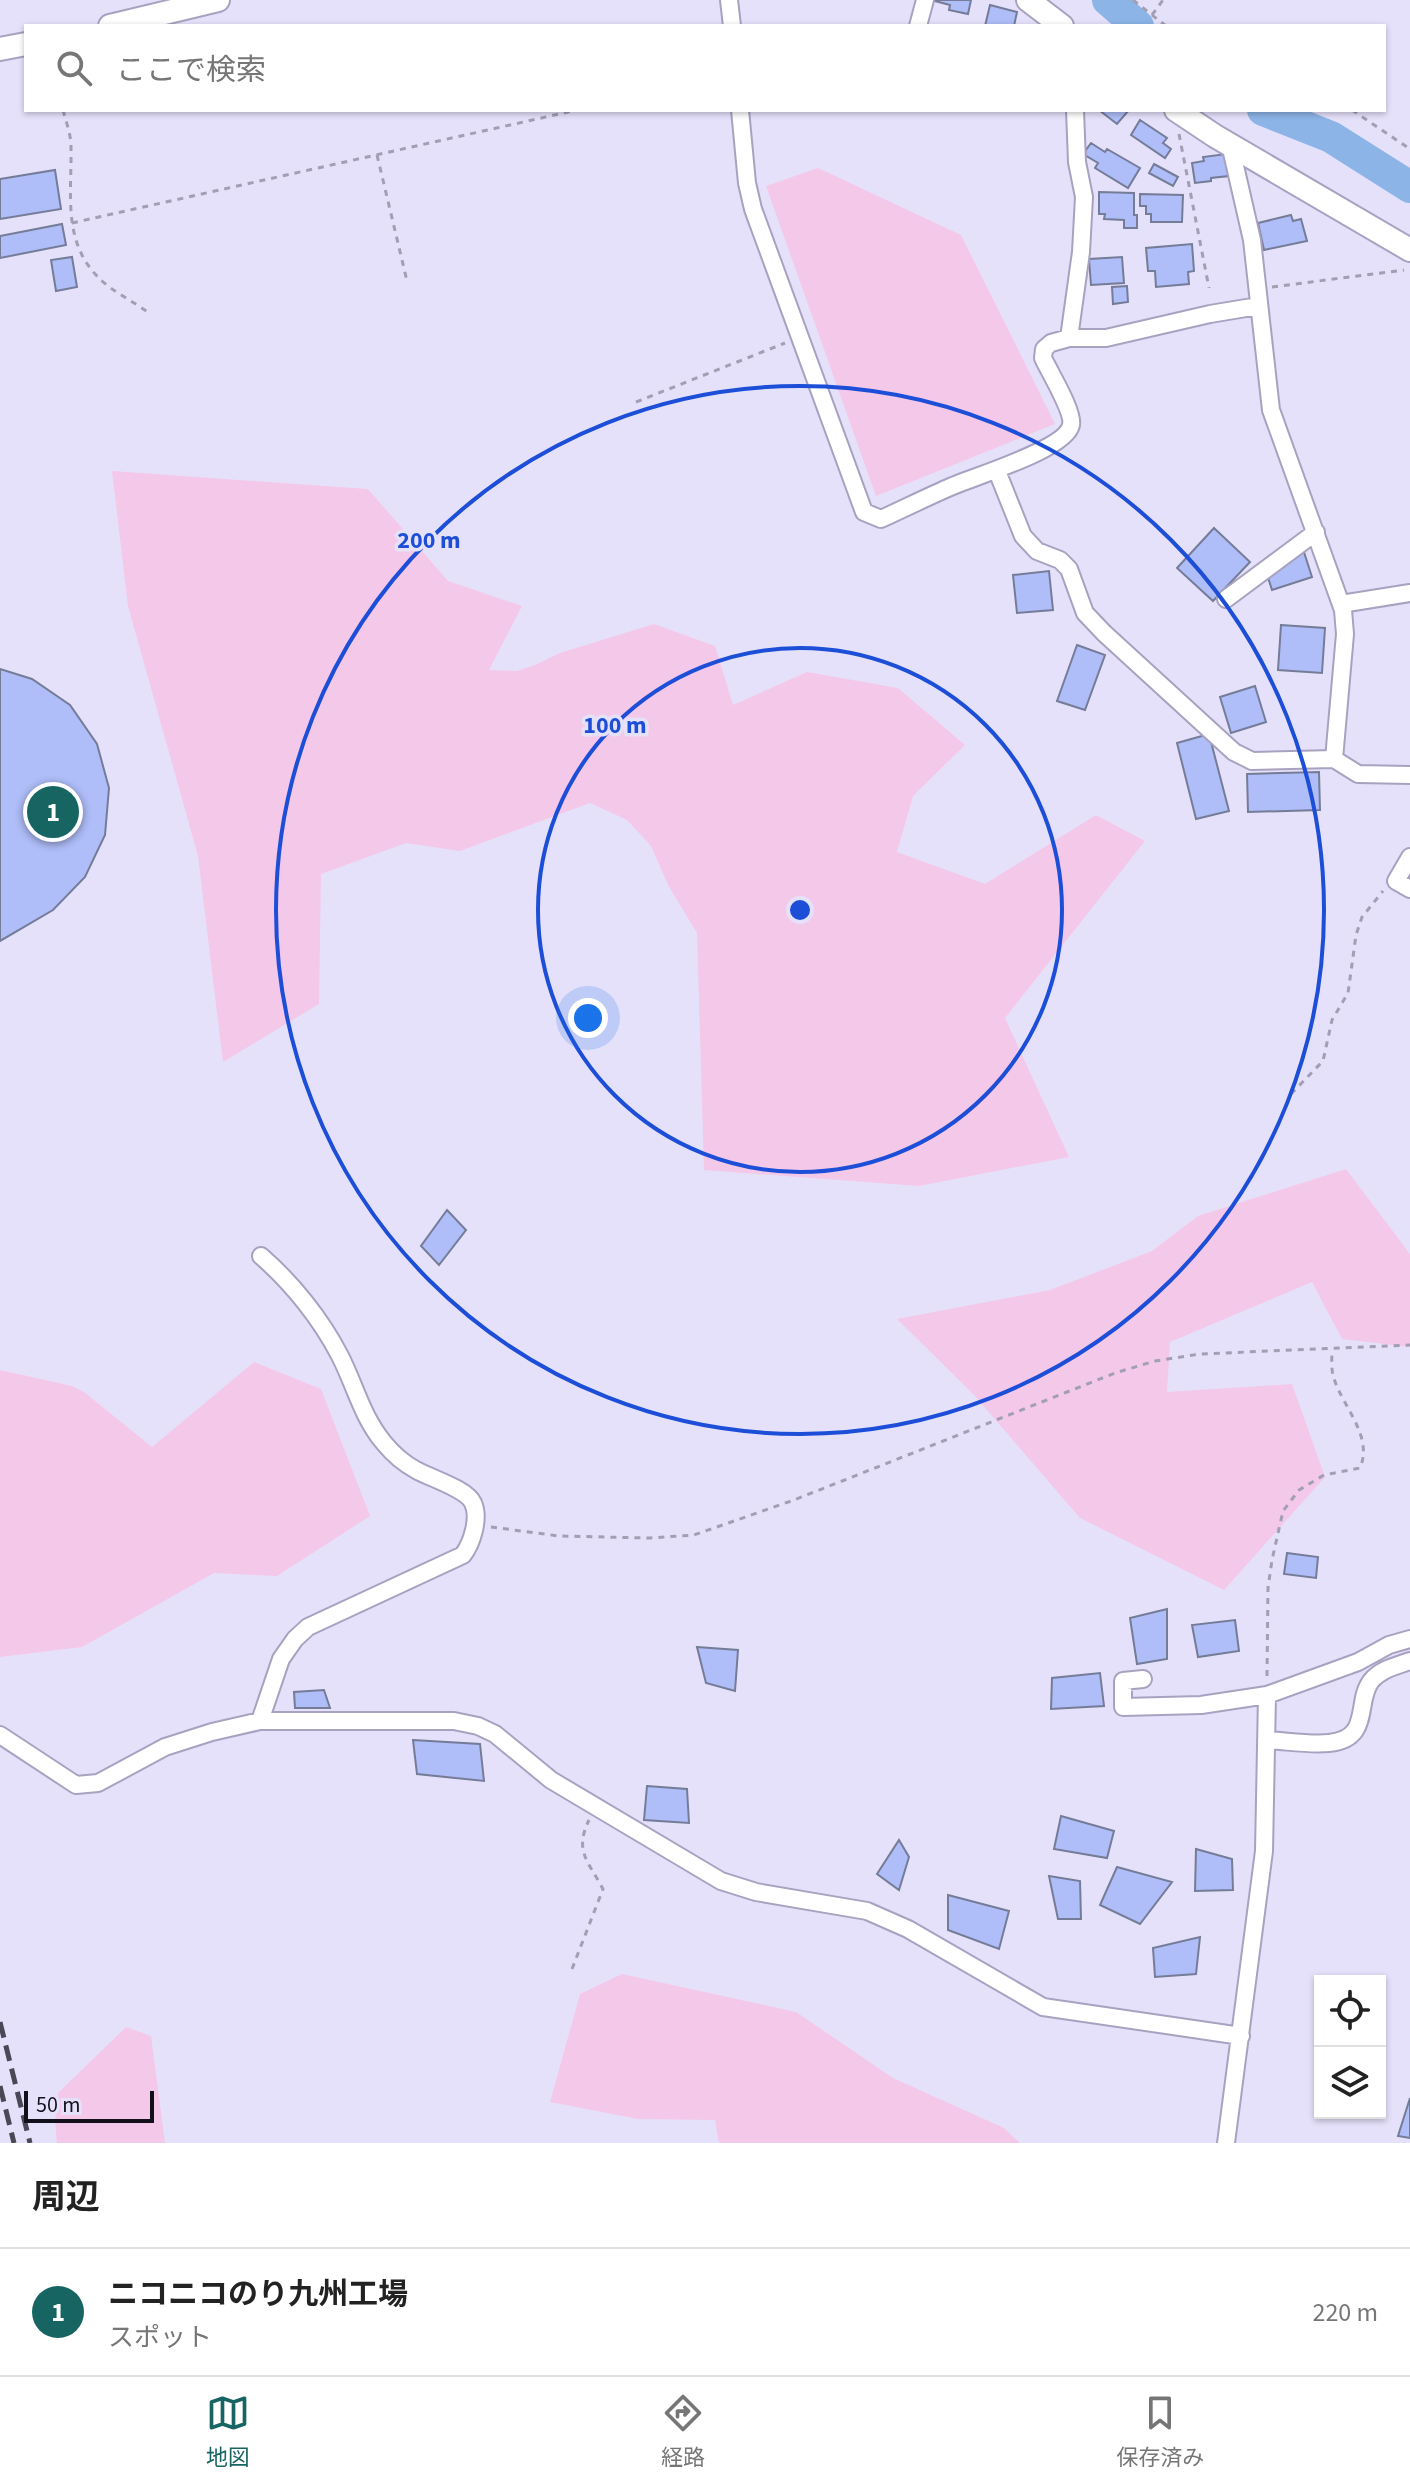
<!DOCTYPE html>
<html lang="ja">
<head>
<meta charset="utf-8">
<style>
	:root { --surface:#fff; --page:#f6f6f6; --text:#222; --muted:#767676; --line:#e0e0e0; --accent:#166563 }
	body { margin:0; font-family:"Source Sans 3","Noto Sans JP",sans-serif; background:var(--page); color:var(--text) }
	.controls { position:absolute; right:24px; bottom:24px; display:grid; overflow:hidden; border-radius:0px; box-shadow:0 2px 6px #0004 }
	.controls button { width:72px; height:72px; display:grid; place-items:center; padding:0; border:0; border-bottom:2px solid var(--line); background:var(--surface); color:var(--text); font:40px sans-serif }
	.scale { position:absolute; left:24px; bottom:20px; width:130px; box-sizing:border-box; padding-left:8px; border:4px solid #12101a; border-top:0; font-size:22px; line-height:28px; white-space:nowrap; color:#12101a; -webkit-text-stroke:6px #e6e1fb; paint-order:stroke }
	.you { position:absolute; left:588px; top:1018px; width:28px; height:28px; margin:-20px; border:6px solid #fff; border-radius:50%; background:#1a73e8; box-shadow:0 0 0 12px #1a73e833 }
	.badge { display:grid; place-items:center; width:52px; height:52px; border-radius:50%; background:var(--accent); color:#fff; font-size:26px; font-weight:700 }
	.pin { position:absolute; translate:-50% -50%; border:4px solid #fff; box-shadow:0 2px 8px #0006 }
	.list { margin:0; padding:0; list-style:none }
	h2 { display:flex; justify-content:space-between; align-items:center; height:104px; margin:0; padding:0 32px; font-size:34px }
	h2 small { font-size:26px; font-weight:400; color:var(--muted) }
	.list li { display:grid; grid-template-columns:52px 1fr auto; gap:24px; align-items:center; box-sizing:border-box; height:128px; padding:0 32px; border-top:2px solid var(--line) }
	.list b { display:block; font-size:30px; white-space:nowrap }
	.list p { margin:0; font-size:26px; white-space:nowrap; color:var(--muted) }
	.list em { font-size:26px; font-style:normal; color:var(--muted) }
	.icon { flex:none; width:44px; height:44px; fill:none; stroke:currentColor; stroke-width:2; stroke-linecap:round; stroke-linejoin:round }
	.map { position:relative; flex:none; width:1410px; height:2143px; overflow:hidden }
	.search { position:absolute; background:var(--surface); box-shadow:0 2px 6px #0004; left:24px; right:24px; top:24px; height:88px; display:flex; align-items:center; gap:20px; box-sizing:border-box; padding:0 28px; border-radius:0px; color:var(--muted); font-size:30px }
	.sheet { height:232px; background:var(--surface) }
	nav { display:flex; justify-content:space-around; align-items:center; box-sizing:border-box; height:112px; border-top:2px solid var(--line); background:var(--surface); font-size:22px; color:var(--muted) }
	nav a { display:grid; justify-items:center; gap:4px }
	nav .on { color:var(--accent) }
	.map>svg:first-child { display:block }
</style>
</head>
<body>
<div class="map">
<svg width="1410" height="2143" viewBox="0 0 1410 2143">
	<rect width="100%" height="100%" fill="#e6e1fb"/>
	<!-- green -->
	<path fill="#f4c8e9" d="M818,168L961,235L1055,424L876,496L766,186Z
		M112,471L368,489L448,581L522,606L489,670L517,671L535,665L560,653L654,624L715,646L733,705L807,672L898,688L965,745L913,796L897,852L985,884L1096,815L1145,841L1005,1018L1069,1157L919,1186L704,1170L697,933L668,885L651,846L627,820L590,803L460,851L406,843L321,874L319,1004L223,1062L198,856L128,606Z
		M1346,1169L1410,1254V1347L1342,1339L1312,1282L1170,1342L1167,1392L1292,1384L1325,1477L1224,1590L1080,1518L974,1395L897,1319L1050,1290L1152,1251L1198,1216Z
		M254,1362L321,1389L370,1516L277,1576L214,1573L82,1647L0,1657V1370L72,1386L84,1392L152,1447Z
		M622,1974L796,2012L893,2078L1004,2128L1020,2143H719L715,2120L638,2119L550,2102L580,1994Z
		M126,2027L151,2036L165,2143H57L55,2120L58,2093Z"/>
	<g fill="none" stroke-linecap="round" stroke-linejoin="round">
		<!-- river -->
		<path stroke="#8cb4e7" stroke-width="32" d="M1108,0L1138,26
			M1263,110L1331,137L1410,187"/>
	</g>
	<!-- building -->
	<path fill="#afbdf8" stroke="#757c98" stroke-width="2" d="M931,0H971L968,14L949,10L950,5Z
		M990,5L1017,12L1014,26H985Z
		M1099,110H1129L1117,124Z
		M1140,120L1167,138L1163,143L1171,149L1165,158L1131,135Z
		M1091,143L1105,152L1107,149L1140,168L1128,188L1095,168L1098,163L1083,154Z
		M1226,154L1229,176L1211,178V181L1195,183L1192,163L1204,161L1203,157Z
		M1154,164L1178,177L1173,186L1149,173Z
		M55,170L61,209L0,219V179Z
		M1099,192L1134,193V215H1137V228H1124V220L1104,219L1105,214H1099Z
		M1140,194L1183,195L1182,222H1151V214H1146V206H1140Z
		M1291,215L1293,221L1301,219L1307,241L1264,250L1258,223Z
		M62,224L66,245L0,258V236Z
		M1192,244L1194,271L1188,272L1189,284L1156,287L1155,271H1148L1146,248Z
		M72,257L77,287L56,291L51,260Z
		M1122,257L1124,283L1091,285L1089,259Z
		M1127,286L1128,302L1113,304L1112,287Z
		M1214,528L1250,562L1213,601L1177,568Z
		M1303,549L1312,577L1272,590L1263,562Z
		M1049,571L1053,610L1017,613L1013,575Z
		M1281,625L1325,628L1322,673L1278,670Z
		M1077,645L1105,655L1085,710L1057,701Z
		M0,669L32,679L70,705L97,744L109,788L105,835L85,877L53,910L0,941Z
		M1255,686L1266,722L1231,733L1220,697Z
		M1209,734L1229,811L1196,819L1177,743Z
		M1319,772L1320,810L1248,812L1247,774Z
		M447,1210L466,1230L439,1265L421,1246Z
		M1287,1553L1318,1557L1316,1578L1284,1574Z
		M1167,1609V1659L1137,1664L1130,1618Z
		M1235,1620L1239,1651L1198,1657L1192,1625Z
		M697,1647L738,1650L735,1691L706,1683Z
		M1100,1673L1104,1706L1051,1709L1052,1678Z
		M324,1690L330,1708H295L294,1692Z
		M413,1740L480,1744L484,1781L417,1774Z
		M647,1786L687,1789L689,1823L644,1820Z
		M1061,1816L1114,1831L1107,1858L1054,1849Z
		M899,1840L909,1857L899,1890L877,1874Z
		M1196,1849L1232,1859L1233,1890L1195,1891Z
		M1117,1867L1172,1882L1140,1924L1100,1905Z
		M1049,1876L1080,1881L1081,1919H1058Z
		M948,1895L1009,1911L999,1949L948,1930Z
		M1200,1937L1196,1974L1155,1977L1153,1948Z
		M1410,2098V2138L1398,2136Z"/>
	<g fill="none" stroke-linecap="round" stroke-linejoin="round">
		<!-- street casing -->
		<g stroke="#a8a2c0" stroke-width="20">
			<path id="street" d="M729,0L732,26
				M918,26L925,0
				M740,110L747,183L753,209L864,512L881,519C903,509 925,498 948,488C971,477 1066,450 1071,425C1074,412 1050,373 1043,358L1044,349L1051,343L1069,338H1106L1210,314L1258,306
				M1230,144L1252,240L1271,410L1343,610L1345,634L1334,759
				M1069,338L1081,252L1084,197L1077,162L1075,110
				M997,471L1023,536L1037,551L1060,560L1069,569L1085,613L1104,633L1234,752L1252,761L1334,759L1358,774L1410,775
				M1226,599L1316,532
				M1341,604L1410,593
				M1410,857L1396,881L1410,889
				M1143,1679L1123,1681V1707L1201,1705L1267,1695L1358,1662L1389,1645L1410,1639
				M260,1721L281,1659L295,1639L308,1627L463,1555C472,1543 480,1518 473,1503C467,1489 430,1478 416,1470C403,1463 393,1454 384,1443C362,1417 355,1385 340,1356C321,1319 292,1283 261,1256
				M0,1735L76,1785L98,1783L165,1747L212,1732L260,1721H454L478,1726L495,1734L551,1780L721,1881L756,1892L867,1911L908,1929L1043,2007L1241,2036
				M1266,1740C1287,1741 1309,1745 1329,1743C1372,1739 1355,1702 1371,1681C1381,1669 1396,1666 1410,1661
				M1226,2143L1264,1851L1267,1695"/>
		</g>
		<!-- secondary casing -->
		<g stroke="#a8a2c0" stroke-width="26">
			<path id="secondary" d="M1028,0L1062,26
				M110,26L218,0
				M0,49L26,44
				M1176,110L1215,136L1410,250"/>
		</g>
		<!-- path -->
		<path stroke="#a29eb3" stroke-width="3" stroke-dasharray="6 6" stroke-linecap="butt" d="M1133,0L1166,26
			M1152,15L1163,0
			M63,110C66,122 71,134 71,147C72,192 62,241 98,277C111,291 133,301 149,313
			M1352,110L1410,149
			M1179,134L1209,288
			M377,155L407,281
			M72,223L577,110
			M1272,287L1404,270
			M636,402L785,343
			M1291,1094L1323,1061L1332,1020L1348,993L1356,935L1362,917L1383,891
			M491,1527L559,1536L650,1538L694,1535L794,1500L1115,1373L1155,1361L1200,1354L1410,1345
			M1267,1676L1268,1588L1272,1560L1283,1511L1299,1490L1324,1475L1360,1468C1374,1435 1341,1406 1333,1375C1331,1367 1332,1358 1332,1350
			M572,1969L603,1889C588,1861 574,1851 589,1820"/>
		<!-- street -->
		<use href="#street" stroke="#fff" stroke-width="16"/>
		<!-- secondary -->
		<use href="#secondary" stroke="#fff" stroke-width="22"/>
		<!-- rail -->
		<path stroke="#4a4756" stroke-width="5" stroke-dasharray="16 8" stroke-linecap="butt" d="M0,2022L30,2143
			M0,2086L14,2143"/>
	</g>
	<!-- distance rings -->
	<g fill="none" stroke="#1d4ed8" stroke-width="4">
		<circle cx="800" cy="910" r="262"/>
		<circle cx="800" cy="910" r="524"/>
	</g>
	<circle cx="800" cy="910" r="12" fill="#1d4ed8" stroke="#e6e1fb" stroke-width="4"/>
	<g font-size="24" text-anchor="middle" font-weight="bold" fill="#1d4ed8" stroke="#e6e1fb" stroke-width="7" stroke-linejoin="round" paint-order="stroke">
		<text x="429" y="548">200 m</text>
		<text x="615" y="733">100 m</text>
	</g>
</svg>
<div class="controls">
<button><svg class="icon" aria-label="locate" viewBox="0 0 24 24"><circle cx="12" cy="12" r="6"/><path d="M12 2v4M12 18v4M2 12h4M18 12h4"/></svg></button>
<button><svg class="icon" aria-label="layers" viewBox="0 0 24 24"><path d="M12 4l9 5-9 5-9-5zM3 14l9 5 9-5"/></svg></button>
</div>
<div class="scale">50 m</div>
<div class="you"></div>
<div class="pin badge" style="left:53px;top:812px">1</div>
<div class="search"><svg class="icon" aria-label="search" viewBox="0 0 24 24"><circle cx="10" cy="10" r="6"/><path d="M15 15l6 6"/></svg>ここで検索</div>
</div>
<section class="sheet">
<h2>周辺<small></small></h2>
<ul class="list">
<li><span class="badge">1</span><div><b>ニコニコのり九州工場</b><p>スポット</p></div><em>220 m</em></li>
</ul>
</section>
<nav>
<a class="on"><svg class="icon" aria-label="map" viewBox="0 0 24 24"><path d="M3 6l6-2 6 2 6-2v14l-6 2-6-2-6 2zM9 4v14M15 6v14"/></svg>地図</a>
<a><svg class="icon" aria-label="directions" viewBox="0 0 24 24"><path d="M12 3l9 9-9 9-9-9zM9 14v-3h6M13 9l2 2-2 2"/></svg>経路</a>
<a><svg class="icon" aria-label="saved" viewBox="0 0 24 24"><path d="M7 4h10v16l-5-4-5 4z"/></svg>保存済み</a>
</nav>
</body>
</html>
